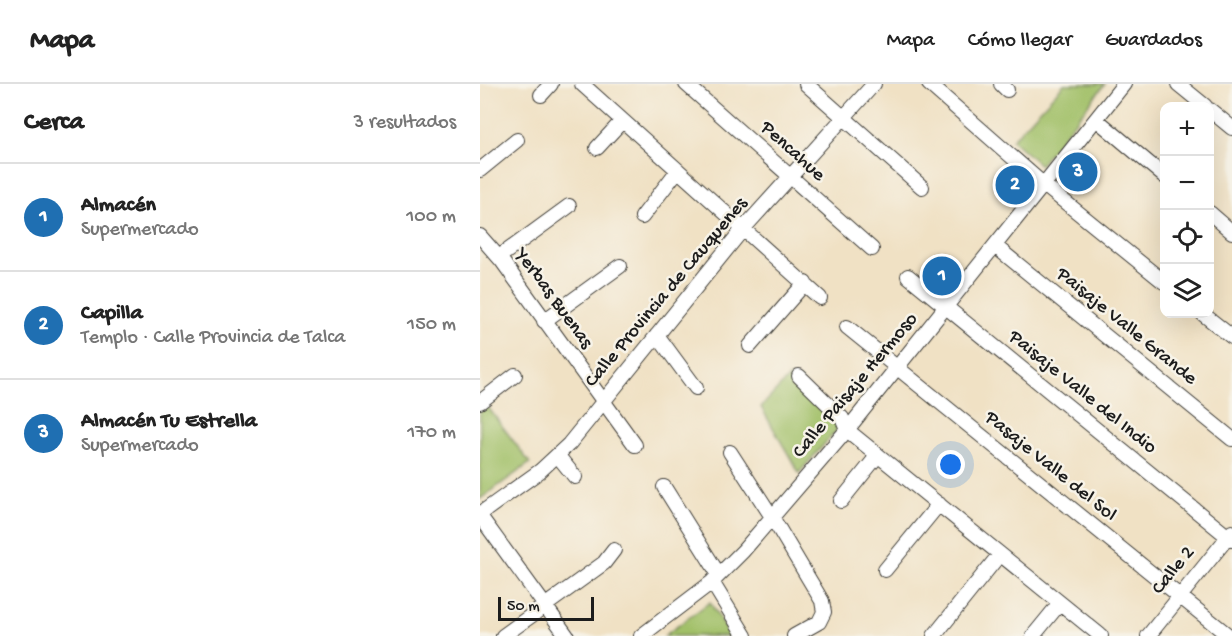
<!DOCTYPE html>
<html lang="es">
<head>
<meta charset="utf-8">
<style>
	:root { --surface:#fff; --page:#f6f6f6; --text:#222; --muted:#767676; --line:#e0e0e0; --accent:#1f6fb2 }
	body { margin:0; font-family:"Gochi Hand",sans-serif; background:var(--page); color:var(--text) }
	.controls { position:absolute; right:18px; top:18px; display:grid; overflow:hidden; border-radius:12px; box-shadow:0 6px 24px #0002 }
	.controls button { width:54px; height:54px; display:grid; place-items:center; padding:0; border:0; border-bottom:2px solid var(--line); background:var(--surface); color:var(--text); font:30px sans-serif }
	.scale { position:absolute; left:18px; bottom:15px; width:96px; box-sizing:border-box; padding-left:6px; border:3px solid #1c1c1c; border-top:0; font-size:16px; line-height:21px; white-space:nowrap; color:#1c1c1c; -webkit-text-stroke:4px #f7f3e8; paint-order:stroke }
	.you { position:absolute; left:471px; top:381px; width:21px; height:21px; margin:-15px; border:4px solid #fff; border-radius:50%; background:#1a73e8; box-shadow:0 0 0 9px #1a73e833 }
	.badge { display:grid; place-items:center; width:39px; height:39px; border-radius:50%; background:var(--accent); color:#fff; font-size:20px; font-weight:700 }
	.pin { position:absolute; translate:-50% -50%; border:3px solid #fff; box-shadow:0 2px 6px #0006 }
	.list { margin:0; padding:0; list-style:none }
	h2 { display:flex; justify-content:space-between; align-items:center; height:78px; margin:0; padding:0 24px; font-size:26px }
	h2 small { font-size:20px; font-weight:400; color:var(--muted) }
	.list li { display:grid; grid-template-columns:39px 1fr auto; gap:18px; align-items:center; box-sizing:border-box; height:108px; padding:0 24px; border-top:2px solid var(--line) }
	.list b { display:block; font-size:22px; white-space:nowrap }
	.list p { margin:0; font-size:20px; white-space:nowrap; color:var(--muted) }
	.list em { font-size:20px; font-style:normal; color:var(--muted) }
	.icon { flex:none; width:33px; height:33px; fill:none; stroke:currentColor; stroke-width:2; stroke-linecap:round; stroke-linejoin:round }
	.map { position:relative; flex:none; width:752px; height:552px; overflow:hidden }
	header { display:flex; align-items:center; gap:36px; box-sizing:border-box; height:84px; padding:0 30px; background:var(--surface); border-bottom:2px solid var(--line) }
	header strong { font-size:28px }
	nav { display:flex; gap:33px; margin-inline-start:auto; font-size:21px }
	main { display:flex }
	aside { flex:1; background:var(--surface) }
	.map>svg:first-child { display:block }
</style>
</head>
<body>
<header>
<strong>Mapa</strong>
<nav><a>Mapa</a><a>Cómo llegar</a><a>Guardados</a></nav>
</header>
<main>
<aside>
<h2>Cerca<small>3 resultados</small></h2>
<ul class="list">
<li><span class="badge">1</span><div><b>Almacén</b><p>Supermercado</p></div><em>100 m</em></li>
<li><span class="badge">2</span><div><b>Capilla</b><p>Templo · Calle Provincia de Talca</p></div><em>150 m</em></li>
<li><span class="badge">3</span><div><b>Almacén Tu Estrella</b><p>Supermercado</p></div><em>170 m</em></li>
</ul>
</aside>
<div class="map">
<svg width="752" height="552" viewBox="0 0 752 552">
	<rect width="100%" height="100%" fill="#f7f3e8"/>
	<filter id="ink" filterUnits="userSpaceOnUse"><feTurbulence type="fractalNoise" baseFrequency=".0167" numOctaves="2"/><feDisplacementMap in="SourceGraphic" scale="12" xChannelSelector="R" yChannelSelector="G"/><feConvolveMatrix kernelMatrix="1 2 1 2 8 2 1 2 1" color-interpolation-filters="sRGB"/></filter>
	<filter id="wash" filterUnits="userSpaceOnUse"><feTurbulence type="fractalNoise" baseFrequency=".008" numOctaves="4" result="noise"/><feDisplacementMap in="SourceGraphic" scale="24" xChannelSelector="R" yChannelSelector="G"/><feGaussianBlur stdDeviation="1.35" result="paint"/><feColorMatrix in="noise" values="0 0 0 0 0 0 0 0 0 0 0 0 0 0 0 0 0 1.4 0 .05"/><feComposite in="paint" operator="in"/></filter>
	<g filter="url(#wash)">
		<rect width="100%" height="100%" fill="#f0e1c4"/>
		<!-- green -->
		<path fill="#a1c068" stroke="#5e6e42" stroke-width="1.5" d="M584,0H625L560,81L532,56Z
			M309,293L362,340L319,389L281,323Z
			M7,322L50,379L0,415V327Z
			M230,518L250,552H184Z"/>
	</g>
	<g filter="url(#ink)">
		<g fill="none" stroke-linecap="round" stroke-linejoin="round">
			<!-- minor casing -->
			<g stroke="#3c3a35" stroke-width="16">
				<path id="minor" d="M102,0L340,214
					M206,0L392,165
					M326,0L442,103
					M449,0L564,101L684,198
					M521,0L527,6
					M698,0L725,22
					M61,11L71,0
					M730,26L752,44
					M616,35L684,92
					M117,64L142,37
					M0,86L37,56
					M730,129L752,148
					M162,133L198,86
					M0,152L22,177L155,361
					M515,162L752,355
					M19,173L89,122
					M428,192L752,456
					M723,230L752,253
					M64,237L140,182
					M367,243L749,552
					M177,251L216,304
					M270,262L325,199
					M319,292L362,334L367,346L621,552
					M0,318L35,291
					M250,368L292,433L342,517L344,528L339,538L314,552
					M78,372L95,393
					M184,403L239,491
					M361,417L398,371
					M0,430L60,387L89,360L263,145L394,0
					M0,432L87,552
					M405,486L459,420
					M232,498L265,552
					M23,552L124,479L134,466
					M161,552L232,498L263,467L367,346L644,0
					M454,552L520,470
					M553,552L580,519
					M668,552L752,448"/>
			</g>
			<!-- minor -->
			<use href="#minor" stroke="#fff" stroke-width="14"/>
		</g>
	</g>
	<g text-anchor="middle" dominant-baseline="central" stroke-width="5" stroke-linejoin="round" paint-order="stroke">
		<!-- street labels -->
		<g font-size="20" fill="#1c1c1c" stroke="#f7f3e8">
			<text transform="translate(312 68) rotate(42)">Pencahue</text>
			<text transform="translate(187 209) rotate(-50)">Calle Provincia de Cauquenes</text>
			<text transform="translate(73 215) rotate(54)">Yerbas Buenas</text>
			<text transform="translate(646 243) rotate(39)">Paisaje Valle Grande</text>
			<text transform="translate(376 302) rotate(-50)">Calle Paisaje Hermoso</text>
			<text transform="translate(602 309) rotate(39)">Paisaje Valle del Indio</text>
			<text transform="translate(570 383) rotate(39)">Pasaje Valle del Sol</text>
			<text transform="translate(694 487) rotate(-51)">Calle 2</text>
		</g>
	</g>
</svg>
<div class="controls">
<button>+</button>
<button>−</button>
<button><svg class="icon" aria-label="locate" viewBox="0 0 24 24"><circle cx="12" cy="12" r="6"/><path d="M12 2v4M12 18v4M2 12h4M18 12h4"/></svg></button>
<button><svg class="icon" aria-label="layers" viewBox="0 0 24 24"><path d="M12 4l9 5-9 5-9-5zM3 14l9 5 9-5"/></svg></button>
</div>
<div class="scale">50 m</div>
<div class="you"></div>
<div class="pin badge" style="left:462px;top:192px">1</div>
<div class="pin badge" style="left:535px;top:101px">2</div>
<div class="pin badge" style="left:598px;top:88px">3</div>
</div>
</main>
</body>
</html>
